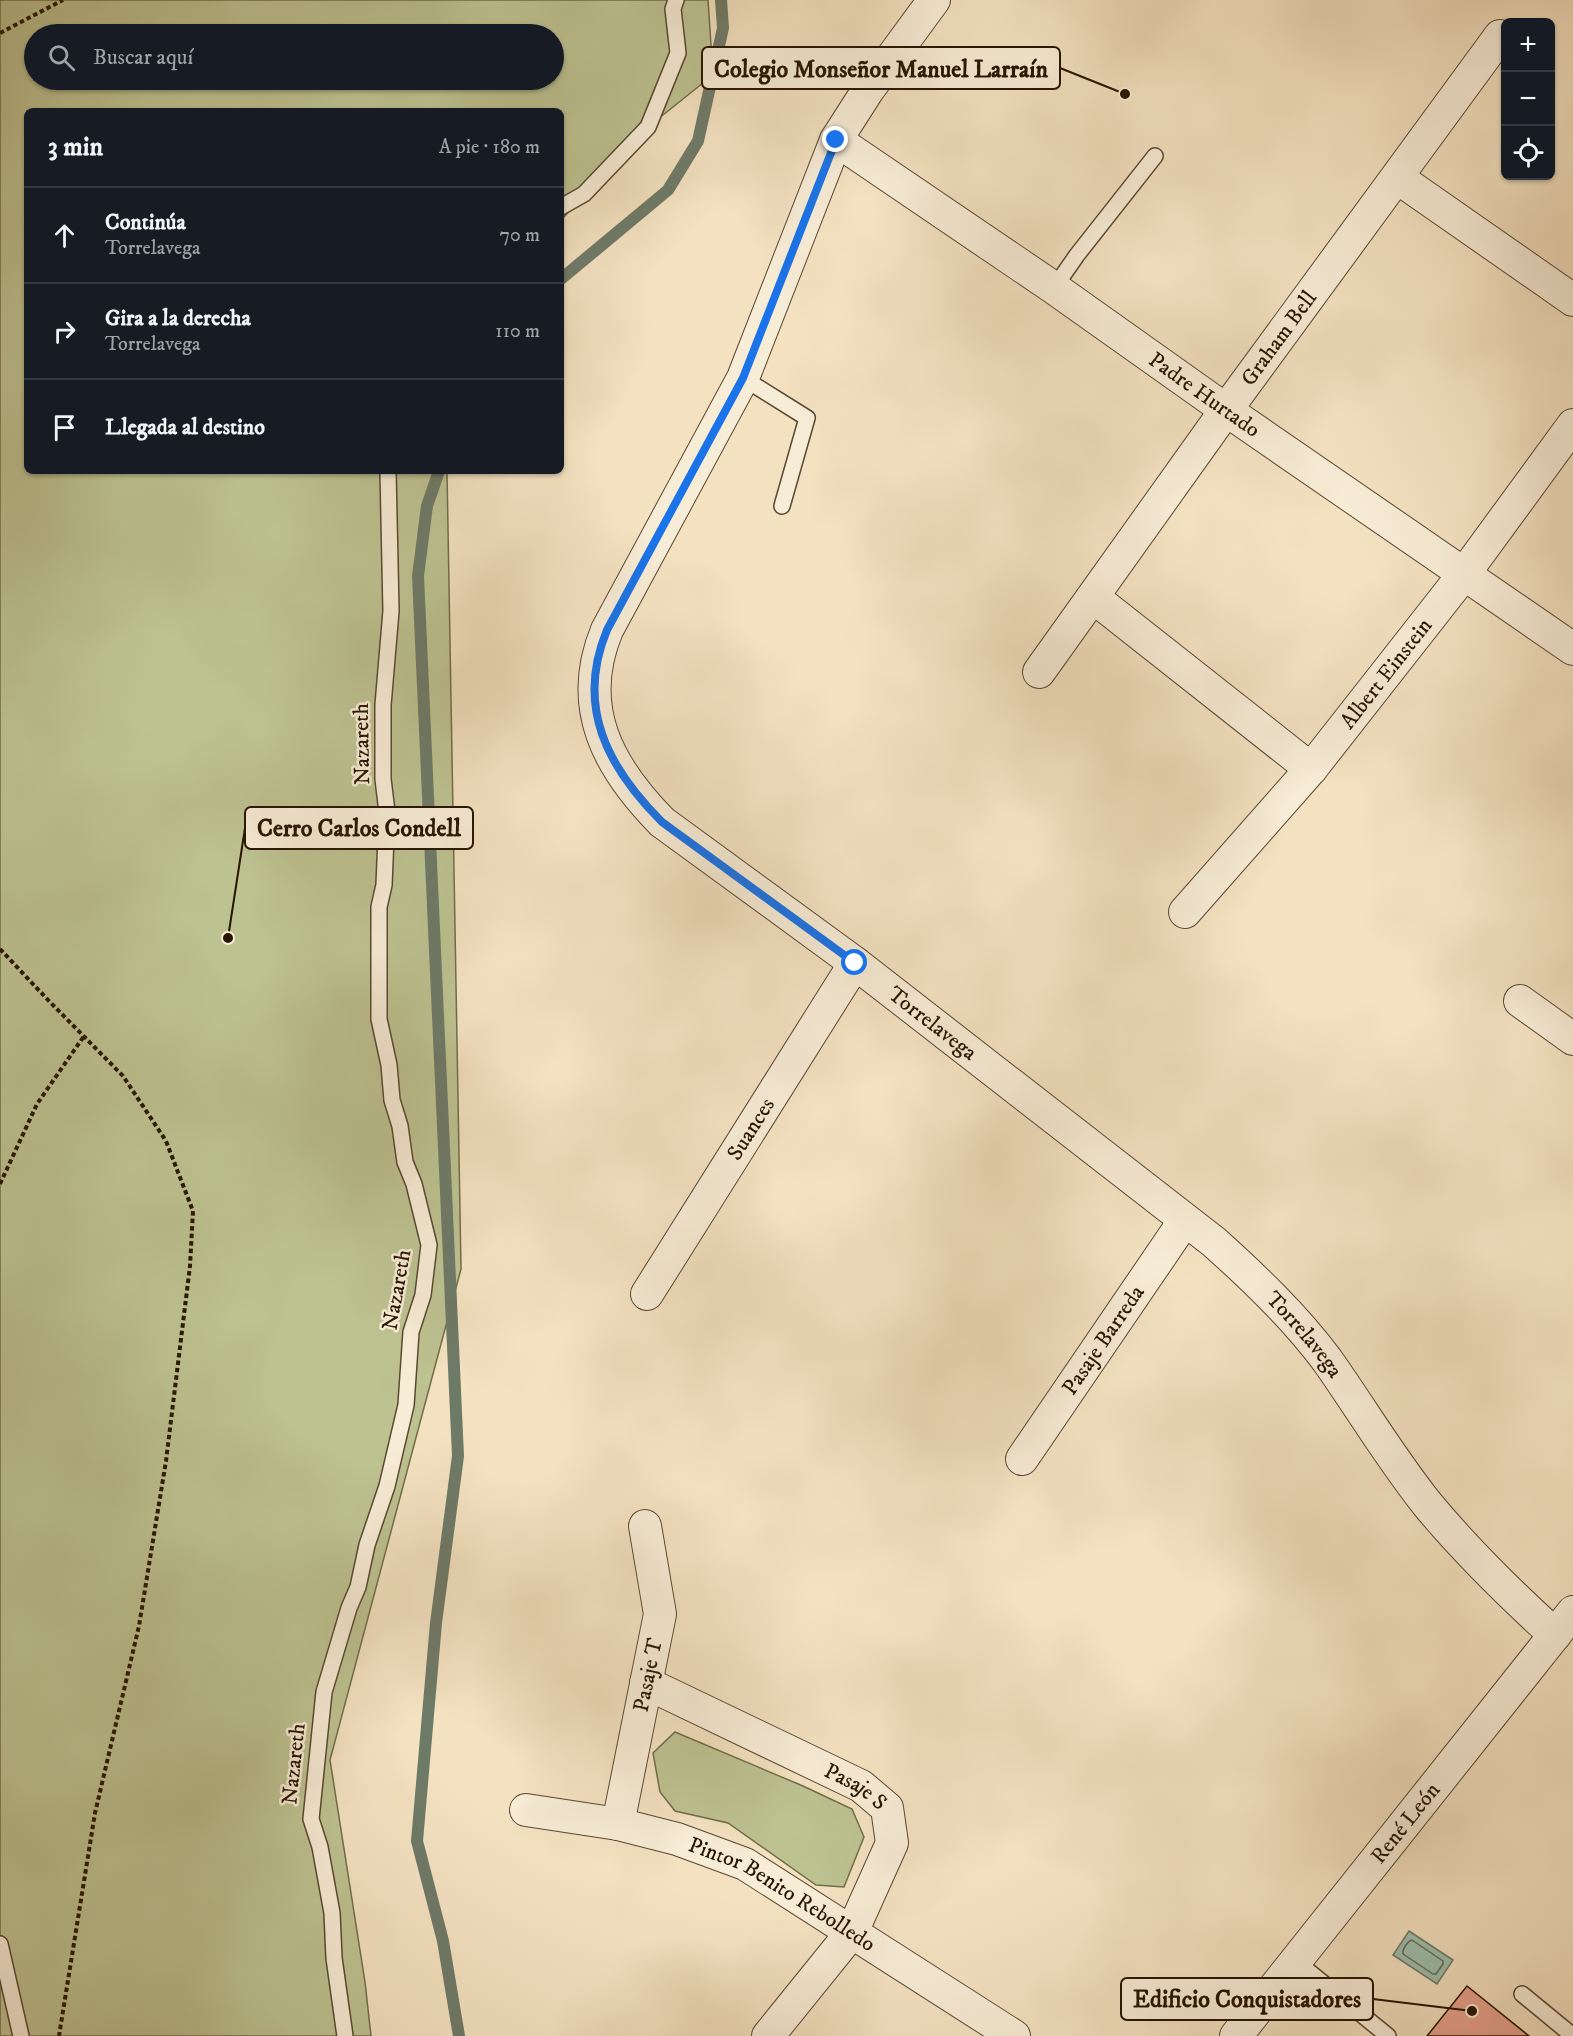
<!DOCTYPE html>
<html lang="es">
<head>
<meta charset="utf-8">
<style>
	:root { --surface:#171b24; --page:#20242c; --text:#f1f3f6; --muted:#9ea1a6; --line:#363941 }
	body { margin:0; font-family:"IM FELL DW Pica",serif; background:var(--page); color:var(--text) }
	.controls { position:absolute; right:18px; top:18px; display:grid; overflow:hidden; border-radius:9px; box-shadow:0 2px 4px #0004 }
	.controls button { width:54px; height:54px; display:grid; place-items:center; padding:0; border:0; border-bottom:2px solid var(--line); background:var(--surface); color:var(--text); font:30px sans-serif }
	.stop { position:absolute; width:18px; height:18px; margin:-14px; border:4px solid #1a73e8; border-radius:50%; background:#fff }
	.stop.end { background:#1a73e8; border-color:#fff; box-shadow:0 2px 6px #0008 }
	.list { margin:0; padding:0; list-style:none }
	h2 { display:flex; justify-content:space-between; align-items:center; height:78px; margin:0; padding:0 24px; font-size:26px }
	h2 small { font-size:20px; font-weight:400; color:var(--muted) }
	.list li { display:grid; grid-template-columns:39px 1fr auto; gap:18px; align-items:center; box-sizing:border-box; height:96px; padding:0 24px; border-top:2px solid var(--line) }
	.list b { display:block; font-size:22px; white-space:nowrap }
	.list p { margin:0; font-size:20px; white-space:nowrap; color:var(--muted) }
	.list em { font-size:20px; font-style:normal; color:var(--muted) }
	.icon { flex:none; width:33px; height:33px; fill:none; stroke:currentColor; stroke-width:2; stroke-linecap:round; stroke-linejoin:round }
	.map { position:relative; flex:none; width:1573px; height:2036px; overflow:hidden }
	.search { position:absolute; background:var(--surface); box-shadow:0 2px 4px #0004; left:24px; top:24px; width:540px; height:66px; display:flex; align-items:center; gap:15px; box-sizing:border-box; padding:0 21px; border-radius:33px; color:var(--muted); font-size:22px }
	.panel { position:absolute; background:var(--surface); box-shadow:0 2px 4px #0004; left:24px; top:108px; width:540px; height:366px; border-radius:9px }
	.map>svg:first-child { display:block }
</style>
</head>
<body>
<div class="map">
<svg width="1573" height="2036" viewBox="0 0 1573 2036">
	<rect width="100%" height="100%" fill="#f3e1c0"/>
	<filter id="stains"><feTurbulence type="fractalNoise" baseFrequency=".00333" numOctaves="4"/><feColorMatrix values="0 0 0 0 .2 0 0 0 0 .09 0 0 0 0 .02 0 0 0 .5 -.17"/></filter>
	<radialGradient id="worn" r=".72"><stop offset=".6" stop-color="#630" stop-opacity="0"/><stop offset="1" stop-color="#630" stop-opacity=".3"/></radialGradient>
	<!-- green -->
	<path fill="#bdc291" stroke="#726c4a" stroke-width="1.5" fill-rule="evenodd" d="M0,0H708L713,75L648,127L561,220V111H27V471H447L461,1269L330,1760L365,1982L371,2036H0ZM34,34H554V80H34Z
		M675,1732L803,1786L852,1809L864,1837L844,1887L816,1885L728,1823L675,1811L660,1792L653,1753Z"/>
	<!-- water -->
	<path fill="#9dbeac" stroke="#6e7a68" stroke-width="1.5" d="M1409,1931L1453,1960L1437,1984L1393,1955Z"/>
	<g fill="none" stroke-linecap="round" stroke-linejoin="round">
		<!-- shore -->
		<path stroke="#626a57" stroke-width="1.5" d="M1412,1940L1443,1961V1964L1436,1974H1433L1403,1954C1402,1949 1408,1941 1412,1940Z"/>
		<!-- stream -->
		<path stroke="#6e7a68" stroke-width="12" d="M561,279L668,190L698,141L723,28L721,0
			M439,471L427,506L418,576L458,1456L436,1623L417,1841L443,1941L459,2036"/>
	</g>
	<!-- building -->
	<path fill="#e7a28d" stroke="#271502" stroke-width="1.5" d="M1467,1986L1529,2036H1427Z"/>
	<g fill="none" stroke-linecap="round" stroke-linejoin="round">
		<!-- lane casing -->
		<g stroke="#5a4832" stroke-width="18">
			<path id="lane" d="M561,207L584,194L648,127L678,53L673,9L676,0
				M1054,288L1077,255L1155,156
				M743,378L807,418L782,506
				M0,1944L21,2036
				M1296,1961L1388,2036
				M1522,1994L1573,2036
				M345,2036L334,1958L332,1913L320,1847L311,1819L324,1692L349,1608L358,1587L367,1545L387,1486L406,1405L411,1332L423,1295L429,1245L414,1184L405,1162L400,1126L392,1100L389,1065L379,1019V907L384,885L387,812L383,779V705L391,611L388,471"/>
		</g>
		<!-- street casing -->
		<g stroke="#5a4832" stroke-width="34">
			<g id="street">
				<path id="s1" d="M934,0L868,90L836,140L743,378L607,630C575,707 608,767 662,822L855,963L1214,1242C1254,1278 1294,1316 1327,1360C1361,1408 1391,1459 1428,1505C1467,1552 1510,1594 1555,1635"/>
				<path id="s2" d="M836,140L1054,288L1226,410L1573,649"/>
				<path d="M1398,178L1573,300"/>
				<path d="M1093,597L1311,769"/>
				<path id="s3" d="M1039,672L1226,410L1500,36"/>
				<path id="s4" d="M1185,912L1311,769L1464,574L1573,425"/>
				<path d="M1520,1001L1573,1039"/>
				<path id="s5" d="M647,1294L855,963"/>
				<path id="s6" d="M1022,1459L1185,1220"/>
				<path id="s7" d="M646,1683L861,1786L887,1808L892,1843L852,1932L768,2036"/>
				<path id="s8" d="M526,1810L618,1824L677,1839L745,1864L1014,2036"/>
				<path id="s9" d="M618,1824L660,1614L645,1526"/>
				<path id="s10" d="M1236,2036L1573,1612"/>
			</g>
		</g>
		<!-- path -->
		<path stroke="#271502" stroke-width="4" stroke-dasharray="4.5 3" stroke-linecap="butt" d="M0,33L63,0
			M0,949L48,1000L123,1076L166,1141L193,1211L190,1266L166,1461L139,1626L95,1813L59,2036
			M0,1184L37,1104L84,1036"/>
		<!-- lane -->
		<use href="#lane" stroke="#f7ecd6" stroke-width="15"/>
		<!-- street -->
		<use href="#street" stroke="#f7ecd6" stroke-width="32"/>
	</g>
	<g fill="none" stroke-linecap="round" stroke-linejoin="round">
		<!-- route -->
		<path stroke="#1a73e8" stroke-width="8" d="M836,140L743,378L607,630C575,707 608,768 662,822L855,963"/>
	</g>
	<g text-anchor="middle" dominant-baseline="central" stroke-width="5" stroke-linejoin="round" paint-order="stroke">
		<!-- street labels -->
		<g font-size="22" fill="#271502" stroke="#f7ecd6">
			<text stroke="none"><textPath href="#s3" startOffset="411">Graham Bell</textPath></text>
			<text stroke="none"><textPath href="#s2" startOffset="448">Padre Hurtado</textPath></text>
			<text stroke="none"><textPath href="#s4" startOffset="312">Albert Einstein</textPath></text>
			<text transform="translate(362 744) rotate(-91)">Nazareth</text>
			<text stroke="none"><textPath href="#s1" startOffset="1264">Torrelavega</textPath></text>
			<text stroke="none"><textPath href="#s5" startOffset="195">Suances</textPath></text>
			<text transform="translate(397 1290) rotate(-80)">Nazareth</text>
			<text stroke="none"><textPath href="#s1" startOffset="1750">Torrelavega</textPath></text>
			<text stroke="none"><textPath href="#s6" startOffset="144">Pasaje Barreda</textPath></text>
			<text stroke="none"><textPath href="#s9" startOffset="152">Pasaje T</textPath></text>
			<text transform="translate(294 1764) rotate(-84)">Nazareth</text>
			<text stroke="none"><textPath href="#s7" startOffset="234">Pasaje S</textPath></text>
			<text stroke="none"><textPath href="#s10" startOffset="272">René León</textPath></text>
			<text stroke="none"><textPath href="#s8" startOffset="273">Pintor Benito Rebolledo</textPath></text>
		</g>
	</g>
	<!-- callouts -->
	<path fill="none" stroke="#271502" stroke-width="2" d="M1125 94L1060 68M228 938L245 828M1472 2011L1373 1999"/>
	<g fill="#271502" stroke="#f7ecd6" stroke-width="2">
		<circle cx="1125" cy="94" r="6"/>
		<circle cx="228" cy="938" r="6"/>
		<circle cx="1472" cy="2011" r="6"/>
	</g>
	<g fill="#f7ecd6" stroke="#271502" stroke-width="2">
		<rect x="702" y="47" width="358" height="42" rx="6"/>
		<rect x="245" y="807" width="228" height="42" rx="6"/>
		<rect x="1121" y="1978" width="252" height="42" rx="6"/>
	</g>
	<g font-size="24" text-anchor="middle" font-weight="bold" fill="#271502">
		<text x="881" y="77">Colegio Monseñor Manuel Larraín</text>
		<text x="359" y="836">Cerro Carlos Condell</text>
		<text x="1247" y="2007">Edificio Conquistadores</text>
	</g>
	<rect width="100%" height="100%" filter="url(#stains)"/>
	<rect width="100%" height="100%" fill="url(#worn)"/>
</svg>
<div class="controls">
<button>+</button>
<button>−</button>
<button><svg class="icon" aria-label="locate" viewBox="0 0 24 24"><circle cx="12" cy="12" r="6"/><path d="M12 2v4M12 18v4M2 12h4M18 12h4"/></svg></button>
</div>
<div class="stop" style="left:855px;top:963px"></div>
<div class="stop end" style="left:836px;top:140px"></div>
<div class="search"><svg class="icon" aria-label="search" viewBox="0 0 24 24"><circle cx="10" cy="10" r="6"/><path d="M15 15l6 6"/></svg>Buscar aquí</div>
<section class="panel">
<h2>3 min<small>A pie · 180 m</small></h2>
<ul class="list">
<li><svg class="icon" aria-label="ahead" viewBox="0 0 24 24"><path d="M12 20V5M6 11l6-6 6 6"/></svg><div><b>Continúa</b><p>Torrelavega</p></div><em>70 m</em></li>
<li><svg class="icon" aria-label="right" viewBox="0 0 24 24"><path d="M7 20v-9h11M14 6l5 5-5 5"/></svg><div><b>Gira a la derecha</b><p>Torrelavega</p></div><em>110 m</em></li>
<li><svg class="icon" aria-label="arrive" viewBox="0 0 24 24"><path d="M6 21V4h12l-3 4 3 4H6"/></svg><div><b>Llegada al destino</b></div></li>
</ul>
</section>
</div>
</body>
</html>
